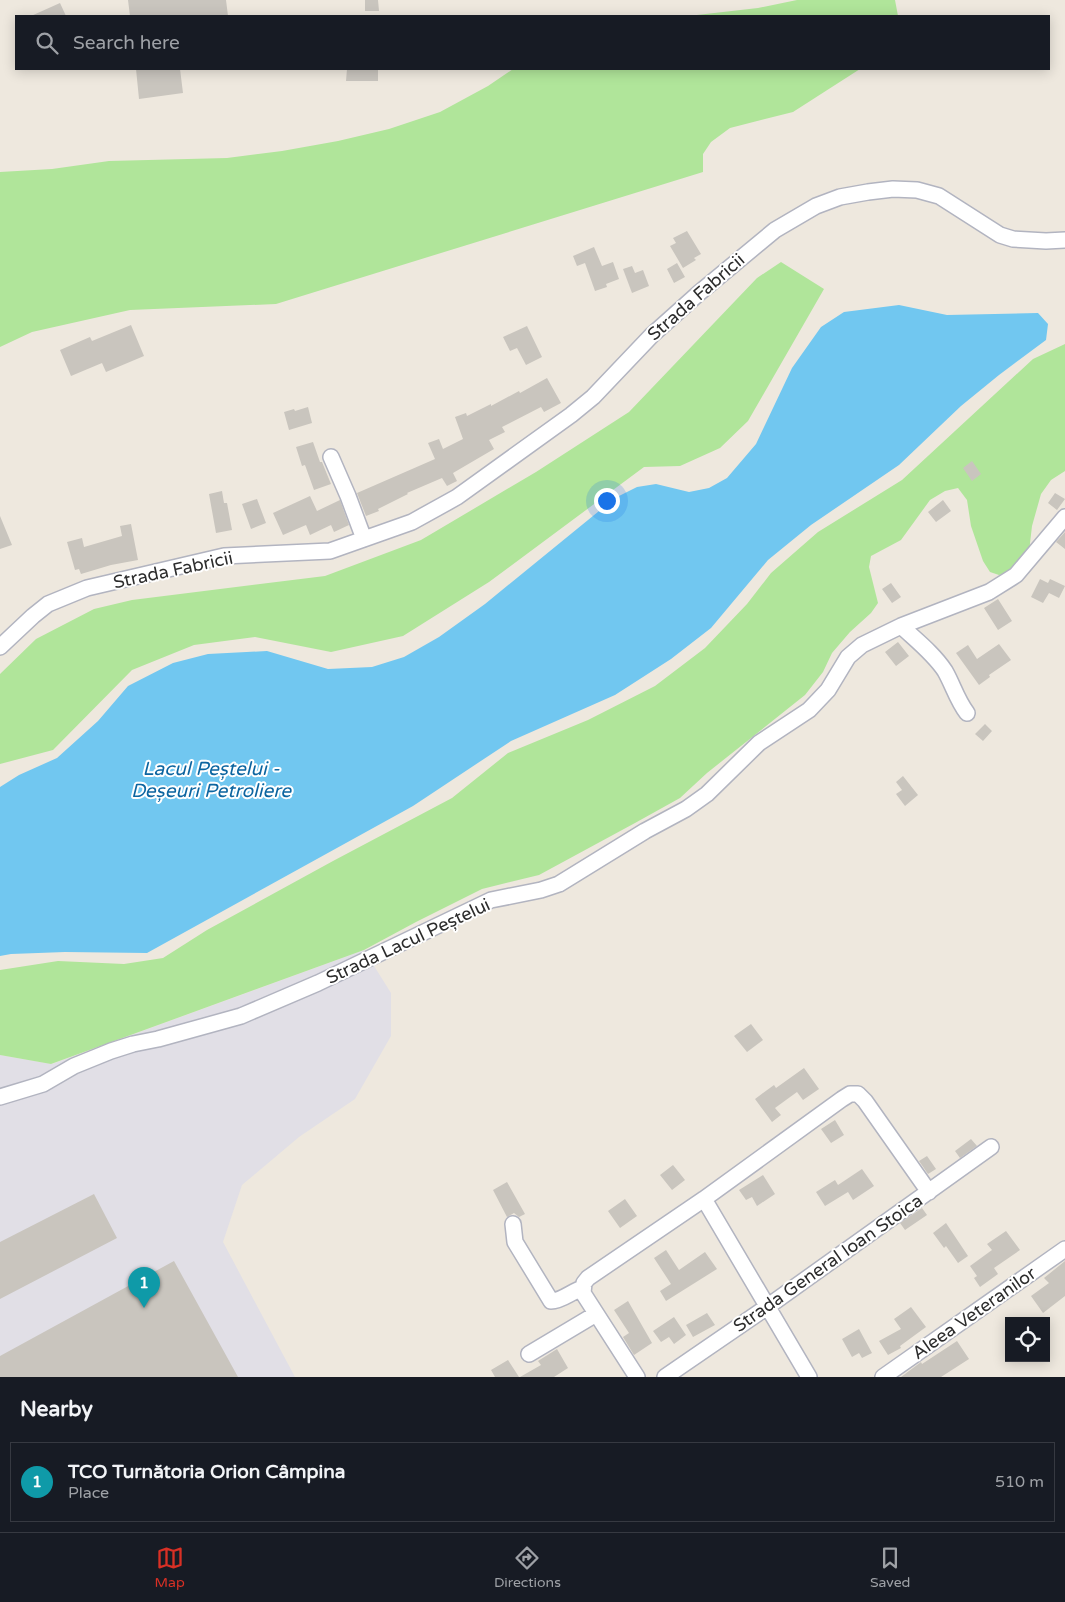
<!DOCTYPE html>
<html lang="en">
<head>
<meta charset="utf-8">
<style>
	:root { --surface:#171b24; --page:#242831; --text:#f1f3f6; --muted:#9ea1a6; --line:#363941; --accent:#d93025 }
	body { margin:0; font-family:"Varela Round",sans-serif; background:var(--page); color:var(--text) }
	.controls { position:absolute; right:15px; bottom:15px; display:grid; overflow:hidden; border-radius:0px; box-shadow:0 2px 12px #0003 }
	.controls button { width:45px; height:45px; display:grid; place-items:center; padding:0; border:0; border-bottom:1px solid var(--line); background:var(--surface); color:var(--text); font:25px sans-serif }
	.you { position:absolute; left:606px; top:500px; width:18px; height:18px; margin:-12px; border:4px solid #fff; border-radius:50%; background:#1a73e8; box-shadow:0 0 0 8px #1a73e833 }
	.badge { display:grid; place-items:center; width:32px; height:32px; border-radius:50%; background:var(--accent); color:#fff; font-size:16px; font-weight:700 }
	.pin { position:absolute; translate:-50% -41px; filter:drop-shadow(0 1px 2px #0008) }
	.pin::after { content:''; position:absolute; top:26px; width:18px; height:15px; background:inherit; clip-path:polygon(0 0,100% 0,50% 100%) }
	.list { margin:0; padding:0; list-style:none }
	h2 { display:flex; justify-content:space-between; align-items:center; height:65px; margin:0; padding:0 20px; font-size:21px }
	h2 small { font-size:16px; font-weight:400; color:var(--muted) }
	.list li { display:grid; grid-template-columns:32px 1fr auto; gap:15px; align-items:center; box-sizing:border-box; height:80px; margin:0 10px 10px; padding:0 10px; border:1px solid var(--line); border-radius:0px }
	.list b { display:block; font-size:19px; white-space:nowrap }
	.list p { margin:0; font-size:16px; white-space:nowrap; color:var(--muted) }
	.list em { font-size:16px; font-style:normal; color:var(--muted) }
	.icon { flex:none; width:28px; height:28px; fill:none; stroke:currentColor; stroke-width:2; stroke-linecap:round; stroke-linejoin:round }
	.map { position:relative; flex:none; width:1065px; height:1377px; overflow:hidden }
	.search { position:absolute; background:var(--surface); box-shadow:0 2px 12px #0003; left:15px; right:15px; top:15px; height:55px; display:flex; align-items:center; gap:12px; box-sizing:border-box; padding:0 18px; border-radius:0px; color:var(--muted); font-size:19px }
	.sheet { height:155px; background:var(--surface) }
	nav { display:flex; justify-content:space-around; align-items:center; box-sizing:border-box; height:70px; border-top:1px solid var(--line); background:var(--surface); font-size:14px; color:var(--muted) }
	nav a { display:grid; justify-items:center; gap:2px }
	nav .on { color:var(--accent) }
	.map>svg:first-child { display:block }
</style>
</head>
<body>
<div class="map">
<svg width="1065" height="1377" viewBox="0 0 1065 1377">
	<rect width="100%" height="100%" fill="#eee8de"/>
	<!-- industrial -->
	<path fill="#e1dfe6" d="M364,950L391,993V1036L355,1099L299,1137L242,1185L223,1242L295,1377H0V1055L52,1064Z"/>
	<!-- green -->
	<path fill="#b0e59a" d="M797,0H895L898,16H688L758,8Z
		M513,69H860L793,112L730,128L711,142L703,154V172L276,304L130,310L32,332L0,347V172L52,169L109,161L227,158L282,151L338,141L389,129L440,112L488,86Z
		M781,262L824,289L748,421L720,448L680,466L644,467L489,582L403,636L331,652L255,637L194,645L132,670L53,750L0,764V674L36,639L94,609L132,600L325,576L421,540L536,472L629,412L757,278Z
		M1065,344V471L1051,480L1041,494L1032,526L1029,552L1012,572L999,575L990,572L983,561L971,526L967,500L958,488L945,491L930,500L901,540L871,556L869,567L878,603L871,613L850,632L832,653L823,672L805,695L707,773L680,798L635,823L539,875L482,889L416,922L364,950L51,1064L0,1055V970L58,961L124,964L163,958L207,930L333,861L452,798L508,753L588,720L655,686L705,648L747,604L771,573L818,532L902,480L1033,359Z"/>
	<!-- water -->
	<path fill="#71c7f0" d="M899,305L947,315L1038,313L1048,324L1046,340L999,375L961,406L899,465L811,525L768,560L711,628L671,659L615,695L511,741L413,806L147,953L65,952L11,954L0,956V787L19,775L57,758L98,721L128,686L173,663L208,654L267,651L328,669L372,667L404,657L439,637L485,604L615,498L637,487L656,484L689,492L709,488L727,478L756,444L792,368L821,327L844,312Z"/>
	<!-- building -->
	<path fill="#c9c5be" d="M128,0H226L228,16H130Z
		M365,0H378L379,11H365Z
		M60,3L66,16H31Z
		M136,69H180L183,93L139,99Z
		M347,69H378V81H346Z
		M687,231L701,254L694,258L696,260L683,268L670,246L676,243L673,238Z
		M594,247L602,266L613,262L619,279L606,284L607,287L595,291L585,263L577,266L573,256Z
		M677,263L685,277L674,283L667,269Z
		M632,266L635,273L643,270L649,286L632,293L623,269Z
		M131,325L144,356L106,372L102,363L71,376L60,350L90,337L92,341Z
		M527,326L542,357L526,365L517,348L510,351L503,337Z
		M547,378L561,403L544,412L541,407L502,427L505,432L489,440L494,449L453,473L457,481L447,486L442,478L407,493L408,494L378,509L379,511L366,516L357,493L435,459L428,443L439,439L443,449L463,439L455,417L466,413L467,416L491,404V406L519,391L520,393Z
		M308,407L312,423L289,430L284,412L294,409L295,411Z
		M313,442L320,462H322L331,484L314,490L305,465L302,466L296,447Z
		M972,461L981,474L972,481L963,468Z
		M222,491L224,503H227L232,530L216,533L209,494Z
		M1055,493L1065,499L1057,510L1048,503Z
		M310,496L317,511L340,500L349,525L334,532L331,525L310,535L306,525L283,535L273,513Z
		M257,499L266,523L251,529L242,504Z
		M943,500L951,511L936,522L928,512Z
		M0,516L12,545L0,549Z
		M131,524L138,560L111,565L81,574L79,569L75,570L67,542L82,538L84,547L122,536L120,526Z
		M1065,532V549L1056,542Z
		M1040,579L1048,583L1050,579L1065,586L1059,598L1049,593L1043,603L1031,597Z
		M891,583L901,597L892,603L882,589Z
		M998,599L1012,621L998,630L984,608Z
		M898,642L909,656L896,666L885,652Z
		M999,644L1011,660L989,675L990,677L979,685L956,653L968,645L977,659Z
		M985,724L992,731L983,741L975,734Z
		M903,776L918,795L905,806L896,794L902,790L896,782Z
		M751,1024L763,1040L747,1052L734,1036Z
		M804,1068L819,1089L803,1100L797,1092L775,1108L781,1115L772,1122L755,1099L774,1085L776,1088Z
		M835,1120L844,1135L831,1143L821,1129Z
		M971,1139L977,1146L960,1158L955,1151Z
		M927,1156L936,1169L928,1174L919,1161Z
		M673,1165L685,1180L672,1190L660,1175Z
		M862,1169L874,1186L853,1200L848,1192L825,1206L816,1192L835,1180L838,1185Z
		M763,1175L775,1194L757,1206L752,1197L746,1200L739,1190Z
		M507,1182L525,1214L519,1217L514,1213L507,1217L493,1190Z
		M94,1194L117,1238L0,1299V1242Z
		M625,1199L637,1216L620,1228L608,1211Z
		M922,1208L927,1215L905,1230L900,1223Z
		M946,1223L968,1256L958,1263L946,1246L944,1248L933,1233Z
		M1006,1231L1020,1250L994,1268L998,1274L980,1287L974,1278L977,1276L970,1266L992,1250L987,1244Z
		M666,1250L679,1270L705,1252L717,1269L666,1301L660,1291L671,1284L654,1258Z
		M174,1261L238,1377H0V1356Z
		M1065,1261V1296L1043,1313L1031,1296L1049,1283L1044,1278Z
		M628,1301L652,1343L634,1355L623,1337L629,1333L614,1310Z
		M911,1307L926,1327L900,1346L901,1348L888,1355L879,1341L901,1329L894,1319Z
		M707,1313L715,1325L693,1337L686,1325Z
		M674,1317L686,1335L674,1344L669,1337L661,1342L653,1331Z
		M859,1329L872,1353L862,1358L859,1353L852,1357L842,1339Z
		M957,1341L969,1359L941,1377H901L921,1362L922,1364Z
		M557,1349L568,1368L554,1377H520L541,1365L538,1361Z
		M508,1360L519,1377H495L491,1370Z"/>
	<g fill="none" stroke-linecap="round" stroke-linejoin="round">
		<!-- street casing -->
		<g stroke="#b2b4c0" stroke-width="18">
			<path id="street" d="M331,457L348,496L364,539
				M901,626C916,640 934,654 945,671C953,685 957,700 967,713
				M0,647L33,616L48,604L87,588L224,556L330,551L412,522L457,497L571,415L593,397L652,335L699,293L775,230L816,206L840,197L868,192L893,189L917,190L939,196L1000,235L1013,239L1046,241L1065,240
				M0,1097L43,1084L74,1066L111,1051L133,1044L158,1039L241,1016L318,983L491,900L541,890L559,884L645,831L686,809L707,794L759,743L809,710L828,690L848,657L862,645L901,626L989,592L1016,575L1065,517
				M704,1199L809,1377
				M513,1224L515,1242L551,1301C562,1301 572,1291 583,1288
				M529,1354L596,1314
				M637,1377L583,1293L584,1283L588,1278L704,1199L842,1099L850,1094H858L865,1101L929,1192
				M665,1377L767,1307L991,1147
				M883,1377L1065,1249"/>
		</g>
		<!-- street -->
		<use href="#street" stroke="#fff" stroke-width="15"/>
	</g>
	<g text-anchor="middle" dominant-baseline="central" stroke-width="4" stroke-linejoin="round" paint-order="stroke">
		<!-- street labels -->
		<g font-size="18" fill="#2c2c2c" stroke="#fff">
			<text transform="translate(696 297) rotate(-41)">Strada Fabricii</text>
			<text transform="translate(173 570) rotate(-12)">Strada Fabricii</text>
			<text transform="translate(408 941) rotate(-25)">Strada Lacul Peștelui</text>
			<text transform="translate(828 1263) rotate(-35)">Strada General Ioan Stoica</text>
			<text transform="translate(974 1313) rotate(-35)">Aleea Veteranilor</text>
		</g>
		<!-- water labels -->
		<g font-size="19" font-style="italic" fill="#0c65a0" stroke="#fff">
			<text x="211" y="769">Lacul Peștelui -<tspan x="211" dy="22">Deșeuri Petroliere</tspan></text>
		</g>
	</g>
</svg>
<div class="controls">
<button><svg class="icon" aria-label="locate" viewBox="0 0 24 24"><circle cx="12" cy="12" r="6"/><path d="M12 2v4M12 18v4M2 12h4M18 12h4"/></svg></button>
</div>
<div class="you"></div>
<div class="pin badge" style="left:144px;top:1308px;background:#0f9aa8">1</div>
<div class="search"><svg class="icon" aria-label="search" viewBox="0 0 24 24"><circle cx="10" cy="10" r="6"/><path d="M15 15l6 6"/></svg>Search here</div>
</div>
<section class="sheet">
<h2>Nearby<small></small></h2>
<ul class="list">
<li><span class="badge" style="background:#0f9aa8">1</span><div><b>TCO Turnătoria Orion Câmpina</b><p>Place</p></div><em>510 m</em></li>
</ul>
</section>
<nav>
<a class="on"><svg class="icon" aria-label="map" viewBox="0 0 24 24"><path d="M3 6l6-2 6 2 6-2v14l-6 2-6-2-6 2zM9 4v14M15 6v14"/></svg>Map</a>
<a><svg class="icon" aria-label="directions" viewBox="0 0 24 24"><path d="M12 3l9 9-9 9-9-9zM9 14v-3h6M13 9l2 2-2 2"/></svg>Directions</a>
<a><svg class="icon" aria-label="saved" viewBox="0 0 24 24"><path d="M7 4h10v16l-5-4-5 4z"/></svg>Saved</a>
</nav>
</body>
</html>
